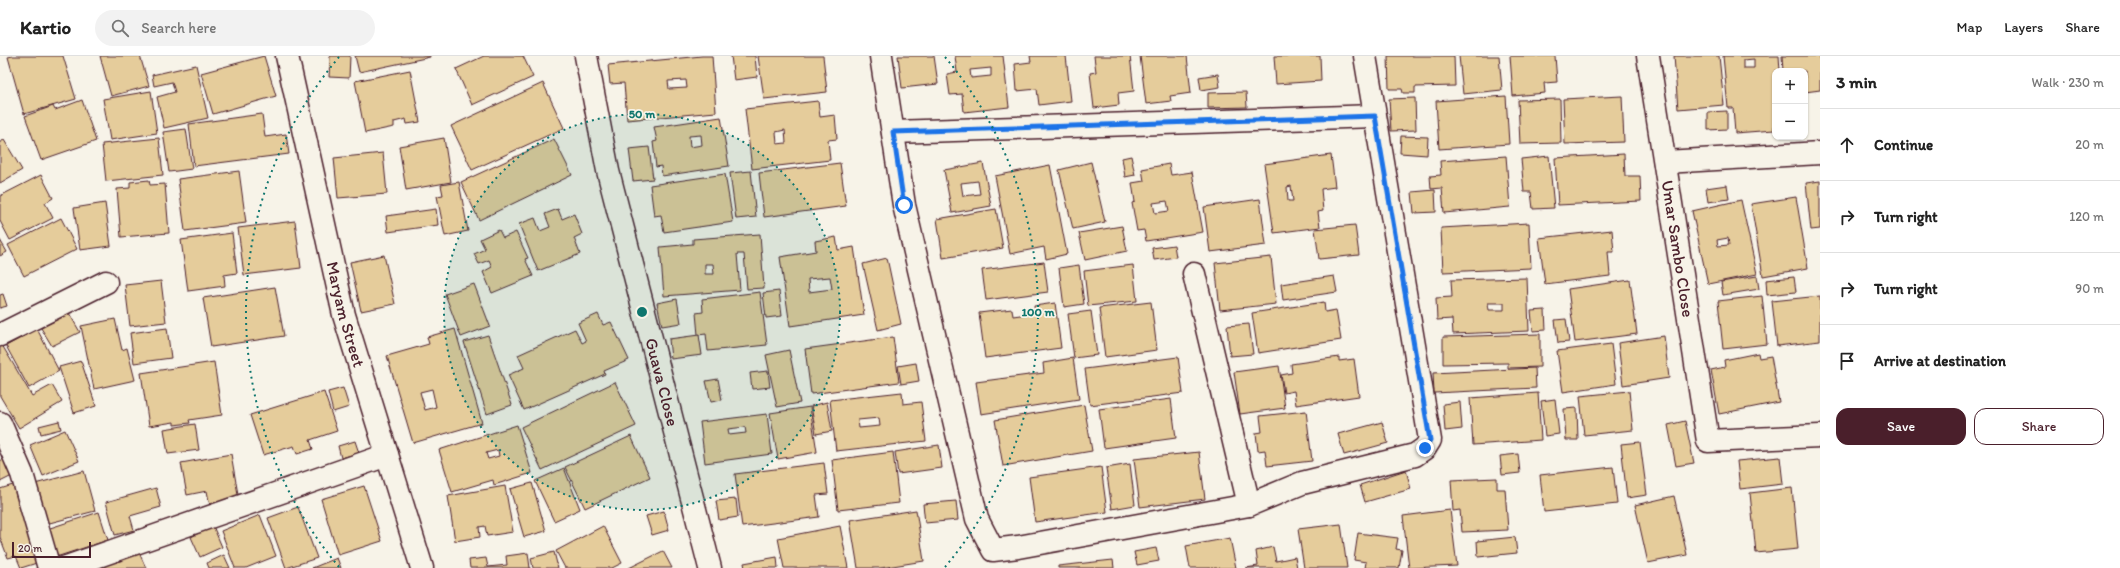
<!DOCTYPE html>
<html lang="en">
<head>
<meta charset="utf-8">
<style>
	:root { --surface:#fff; --page:#f2f2f2; --text:#222; --muted:#767676; --line:#e0e0e0; --accent:#4a1f2b }
	body { margin:0; font-family:Itim,sans-serif; background:var(--page); color:var(--text) }
	.controls { position:absolute; right:12px; top:12px; display:grid; overflow:hidden; border-radius:8px; box-shadow:0 1px 3px #0004 }
	.controls button { width:36px; height:36px; display:grid; place-items:center; padding:0; border:0; border-bottom:1px solid var(--line); background:var(--surface); color:var(--text); font:20px sans-serif }
	.scale { position:absolute; left:12px; bottom:10px; width:79px; box-sizing:border-box; padding-left:4px; border:2px solid #4a1f2b; border-top:0; font-size:11px; line-height:14px; white-space:nowrap; color:#4a1f2b; -webkit-text-stroke:3px #f7f3e8; paint-order:stroke }
	.stop { position:absolute; width:12px; height:12px; margin:-9px; border:3px solid #1a73e8; border-radius:50%; background:#fff }
	.stop.end { background:#1a73e8; border-color:#fff; box-shadow:0 1px 4px #0008 }
	.list { margin:0; padding:0; list-style:none }
	h2 { display:flex; justify-content:space-between; align-items:center; height:52px; margin:0; padding:0 16px; font-size:17px }
	h2 small { font-size:13px; font-weight:400; color:var(--muted) }
	.list li { display:grid; grid-template-columns:26px 1fr auto; gap:12px; align-items:center; box-sizing:border-box; height:72px; padding:0 16px; border-top:1px solid var(--line) }
	.list b { display:block; font-size:15px; white-space:nowrap }
	.list em { font-size:13px; font-style:normal; color:var(--muted) }
	.actions { display:flex; gap:8px; padding:12px 16px }
	.actions a { flex:1; padding:9px 0; border:1px solid var(--accent); border-radius:12px; text-align:center; font-size:14px; color:var(--accent) }
	.actions .main { background:var(--accent); color:#fff }
	.icon { flex:none; width:22px; height:22px; fill:none; stroke:currentColor; stroke-width:2; stroke-linecap:round; stroke-linejoin:round }
	.map { position:relative; flex:none; width:1820px; height:512px; overflow:hidden }
	header { display:flex; align-items:center; gap:24px; box-sizing:border-box; height:56px; padding:0 20px; background:var(--surface); border-bottom:1px solid var(--line) }
	header strong { font-size:19px }
	nav { display:flex; gap:22px; margin-inline-start:auto; font-size:14px }
	.search { width:280px; height:36px; background:var(--page); display:flex; align-items:center; gap:10px; box-sizing:border-box; padding:0 14px; border-radius:22px; color:var(--muted); font-size:15px }
	main { display:flex }
	aside { flex:1; background:var(--surface) }
	.map>svg:first-child { display:block }
</style>
</head>
<body>
<header>
<strong>Kartio</strong>
<div class="search"><svg class="icon" aria-label="search" viewBox="0 0 24 24"><circle cx="10" cy="10" r="6"/><path d="M15 15l6 6"/></svg>Search here</div>
<nav><a>Map</a><a>Layers</a><a>Share</a></nav>
</header>
<main>
<div class="map">
<svg width="1820" height="512" viewBox="0 0 1820 512">
	<rect width="100%" height="100%" fill="#f7f3e8"/>
	<filter id="ink" filterUnits="userSpaceOnUse"><feTurbulence type="fractalNoise" baseFrequency=".025" numOctaves="2"/><feDisplacementMap in="SourceGraphic" scale="8" xChannelSelector="R" yChannelSelector="G"/><feConvolveMatrix kernelMatrix="1 2 1 2 8 2 1 2 1" color-interpolation-filters="sRGB"/></filter>
	<g filter="url(#ink)">
		<!-- building -->
		<path fill="#e5cc9b" stroke="#4a1f2b" fill-rule="evenodd" d="M13,0H63L76,43L24,58L8,1Z
			M100,0H140L149,30L111,40Z
			M264,0L276,40L213,58L201,17Z
			M330,0H350L349,22L329,21Z
			M355,0H430V1L359,16Z
			M484,0H523L533,21L472,49L456,13Z
			M702,0H712L716,56L627,64L624,27L610,28L608,9ZM686,24L687,32L669,33L668,25Z
			M731,0H755L757,21L734,24Z
			M758,0H823L827,36L764,43Z
			M898,0H934L938,28L902,32Z
			M955,0H1003L1009,51L964,56L962,38L950,39L947,18L957,16ZM991,12V20L971,22L970,14Z
			M1030,0H1066L1071,45L1039,49L1037,33L1017,35L1015,8L1031,6Z
			M1094,0H1130L1134,35L1118,37L1119,49L1094,52L1090,17L1096,16Z
			M1140,0H1187L1191,37L1170,40L1171,45L1146,48Z
			M1274,0H1320L1321,25L1276,28Z
			M1388,0H1454L1455,30L1415,31V37H1403L1402,33H1389Z
			M1459,0H1499L1502,34L1463,38Z
			M1510,0H1555L1557,26L1544,27L1545,37L1513,40Z
			M1674,0H1719L1724,49L1678,53Z
			M1723,0H1779L1780,15H1775L1774,74L1735,77L1733,52H1728ZM1754,3V12H1743V4Z
			M1782,0H1820V34L1805,36V15H1783Z
			M196,9L208,62L164,72L157,41L175,36L172,26L154,30L152,19Z
			M410,14L420,66L407,68L406,63L394,66V71L365,77L355,25Z
			M1218,18L1220,31L1201,34L1199,21Z
			M543,27L564,72L472,114L451,70Z
			M151,35L157,77L110,84L103,43Z
			M1246,36L1247,51L1208,52V37Z
			M1506,40L1509,88L1439,93L1436,45Z
			M1622,40L1624,86L1565,88L1563,43Z
			M1415,42L1416,74L1391,75L1389,43Z
			M1560,43L1561,87L1520,88L1518,44Z
			M82,44L96,85L41,104L25,60L53,50L55,54Z
			M818,45L820,61L835,59L837,83L828,84L830,104L752,113L745,53ZM785,74L786,87L777,88L776,76Z
			M1727,55V73L1708,74V56Z
			M262,58L265,81L286,78L289,98L194,110L189,68Z
			M721,61L729,110L662,120L661,110L656,111L653,86L657,85L654,71ZM701,79L702,89L690,91L689,80Z
			M186,73L192,113L169,116L163,76Z
			M1401,80L1428,81L1427,99L1400,97Z
			M159,82L163,119L106,125L102,88Z
			M444,82L451,126L406,134L399,90Z
			M554,83L572,119L479,164L461,126Z
			M4,84L22,114L0,127V86Z
			M649,91L653,123L633,125L629,93Z
			M383,97L387,138L338,142L334,102Z
			M1624,98L1625,120H1640L1641,145L1558,149L1555,102Z
			M1331,99L1335,131L1321,133L1323,155L1318,156L1320,171L1274,177L1264,108ZM1291,130L1293,145H1288L1287,131Z
			M1131,100L1135,119L1125,121L1122,102Z
			M1506,100L1510,151L1444,157L1442,132L1431,133L1430,120L1441,119L1440,105Z
			M1549,100L1554,152L1533,153L1531,136H1524L1521,103Z
			M1091,106L1105,166L1073,173L1059,114Z
			M840,107L846,150L764,161L759,117Z
			M983,107L991,150L952,157L944,114ZM978,125L980,138L963,140L961,127Z
			M1169,108L1171,119L1192,116L1203,176L1146,185L1144,174L1137,175L1132,147L1135,146L1132,127L1144,125L1142,113ZM1167,145L1169,155L1155,157L1153,147Z
			M1050,109L1067,198L1046,203L1044,191L1010,198L995,120Z
			M239,115L246,167L185,175L178,123Z
			M751,115L756,161L736,163L730,117Z
			M725,118L733,166L664,176L661,159L654,160L650,129Z
			M41,119L53,142L45,147L53,162L10,184L0,165V140Z
			M149,124L150,129L165,128L169,177L121,181L117,133L130,132V126Z
			M1820,125V173L1811,174L1806,127Z
			M459,126L468,175L445,180L437,140L443,139L441,129Z
			M1727,129L1729,143L1708,146L1706,132Z
			M1435,134L1436,156L1414,157L1412,136Z
			M1796,141L1808,212L1763,220L1751,148Z
			M1260,143L1266,189L1210,196L1204,151Z
			M1741,144L1757,218L1708,228L1692,155ZM1728,182L1729,189L1718,190L1717,184Z
			M105,147L111,190L80,194L74,152Z
			M436,153L438,169L388,176L386,160Z
			M558,153L562,163L574,158L582,178L574,182L580,198L538,215L519,168L535,162L540,175L550,171L545,158Z
			M996,153L1003,192L943,202L937,163Z
			M61,162L77,193L24,220L8,189Z
			M295,165L301,212L244,219L238,172Z
			M1529,167L1531,212L1443,216L1441,172Z
			M1355,169L1359,199L1319,203L1315,173Z
			M1122,170L1127,195L1085,204L1079,177Z
			M499,174L503,182L516,176L528,202L525,203L533,220L492,237L483,216L492,211L489,204L479,208L474,198L485,193L480,183Z
			M1612,174L1614,196H1608L1610,220L1545,228L1539,182Z
			M232,177L237,217L224,219L225,230L188,235L181,184Z
			M760,178L764,232L747,233L744,198H737L740,234L664,240L660,191L693,188V183ZM705,208H713L714,218H705Z
			M836,181L838,194L854,191L864,259L790,270L780,201L816,195L815,185ZM830,221L832,233L809,236L808,223Z
			M0,184L7,196L0,200Z
			M1174,189L1176,201L1154,204L1152,192Z
			M384,199L395,248L361,255L350,206Z
			M1271,201L1276,248L1220,254L1215,207Z
			M887,202L901,268L878,274L863,208Z
			M1044,206L1048,236L986,244L982,214Z
			M1079,209L1084,248L1064,251L1059,212Z
			M1133,209L1137,245L1088,250L1084,215Z
			M1334,220L1337,236L1283,244L1281,228Z
			M1757,220L1759,233L1723,239L1721,226Z
			M1794,221L1796,236L1767,239L1766,224Z
			M1527,222L1529,275L1453,278L1452,263L1437,264L1436,242L1452,241L1451,224ZM1488,247H1504V254H1489Z
			M1630,224L1637,278L1575,286L1568,233Z
			M161,225L166,266L130,270L125,229Z
			M474,228L490,270L461,281L445,238Z
			M275,231L284,280L211,291L203,242Z
			M779,235L782,260L766,262L763,237Z
			M760,236L767,289L708,295L706,278L698,279L696,257L703,256L702,243Z
			M3,238L7,250L0,252V239Z
			M1762,240L1767,288L1723,293L1718,245Z
			M1820,240V285L1777,290L1772,245Z
			M677,243L681,267L662,270L657,247Z
			M1151,246L1157,294L1105,301L1099,252Z
			M1324,246L1325,256L1336,254L1341,284L1258,297L1252,257Z
			M1055,247L1061,292L985,302L979,257L1012,253L1013,260L1035,257L1034,250Z
			M1545,254L1546,274L1533,275L1531,255Z
			M1091,255L1097,299L1074,302L1068,258Z
			M69,257L80,276L52,290L41,272Z
			M598,258L603,269L611,266L629,304L604,315L605,318L524,354L508,319L524,312L518,299L575,273L582,287L586,285L578,267Z
			M115,263L122,294L127,292L135,324L94,333L81,270Z
			M1566,263L1569,286L1558,287L1555,264Z
			M1249,268L1253,298L1230,300L1227,270Z
			M167,272L171,302L134,307L130,277Z
			M37,273L59,315L29,332L6,290Z
			M455,273L482,367L413,387L387,300L429,288L427,281ZM432,333L436,351L425,354L420,336Z
			M1540,278V311L1508,312V307L1443,308V281Z
			M488,279L512,349L487,358L464,286Z
			M699,279L702,299L671,303L669,283Z
			M1664,280L1669,322L1623,329L1618,287Z
			M893,281L899,326L811,338L805,293Z
			M1611,288L1616,328L1563,336L1557,295Z
			M2,289L32,340L52,329L62,346L19,372L0,340V290Z
			M789,294L800,347L777,351L766,299Z
			M1758,297L1759,302L1771,300L1779,346L1719,358L1711,314L1725,311L1724,304Z
			M1178,301L1183,337L1090,349L1085,313Z
			M1339,301V305L1354,303L1359,340L1296,349L1294,335L1284,337L1281,319L1292,317L1291,308Z
			M1073,302L1079,343L981,358L976,326L1044,317L1043,307Z
			M81,305L96,350L74,357L59,311Z
			M214,306L222,359L189,364L190,367L174,369V366L149,370L141,317Z
			M916,307L919,325L901,328L898,310Z
			M1279,310L1285,352L1240,358L1234,316Z
			M1535,312L1536,332L1434,337L1433,317Z
			M768,315L770,331L752,333L750,317Z
			M718,323L722,344L711,346L706,325Z
			M615,326L636,370L542,414L521,371Z
			M343,332L349,351L333,356L328,336Z
			M1629,335L1633,374L1584,379L1580,340Z
			M324,336L337,375L310,384L313,393L297,398L294,390L263,399L250,359Z
			M902,336L903,348L921,346L926,385L836,395L830,344ZM879,362L880,370L859,372L858,364Z
			M1538,337L1541,384L1473,389L1470,342Z
			M1171,343L1176,382L1104,392L1099,353Z
			M1555,343L1559,378L1545,380L1541,345Z
			M827,346L832,375L816,378L811,350Z
			M1460,346L1462,373L1445,375L1443,348Z
			M1084,349L1092,395L1003,410L995,364Z
			M810,351L817,396L778,403L770,357Z
			M1577,352L1578,384H1566L1564,353Z
			M1306,355L1312,405L1267,410L1265,394L1258,395L1256,377L1262,376L1260,360Z
			M767,358L772,398L705,407L700,366ZM745,371L746,377L729,379L728,373Z
			M59,365L61,373L41,378L39,370Z
			M1685,365L1694,407L1676,410L1668,369Z
			M1382,366L1388,387L1344,399L1338,378Z
			M195,368L199,394L168,398L164,373Z
			M517,369L532,417L494,429L493,424L452,436L439,394ZM498,394L499,400L488,403L486,397Z
			M65,374L79,405L43,420L30,389Z
			M631,380L650,421L585,452L565,411Z
			M355,385L359,397L341,402L338,390Z
			M1640,386L1647,439L1627,442L1621,388Z
			M939,389L942,412L898,418L895,396Z
			M893,396L899,447L838,454L832,404Z
			M1199,396L1205,443L1140,451L1134,403Z
			M231,398L239,444L210,450L207,435L187,439L181,407Z
			M1518,398L1520,417L1502,419L1500,400Z
			M1780,401L1783,428L1740,433L1737,405Z
			M5,402L14,419L0,426V405Z
			M824,407L828,438L816,439L819,461L742,471L735,418Z
			M1130,408L1135,449L1112,453L1106,412Z
			M1101,411L1107,456L1035,466L1029,421Z
			M1613,411L1617,448L1544,456L1540,419Z
			M564,412L580,453L554,465L535,425Z
			M1406,414L1411,433L1365,446L1360,429Z
			M84,415L95,455L42,469L31,429Z
			M1497,422V433H1505L1508,474L1462,476L1460,454L1453,455L1451,424Z
			M532,427L546,475L524,481L510,433Z
			M16,428L43,505L21,512L16,500L8,502L0,481V433Z
			M364,430L382,485L338,499L321,443Z
			M505,430L513,476L487,480L485,470L479,471L480,481L455,485L448,440Z
			M156,432L161,451L130,460L134,474L115,479L106,446Z
			M1792,432L1798,493L1756,497L1750,437Z
			M1674,440L1687,499L1648,507L1635,449Z
			M736,443L738,461L719,464L716,445Z
			M956,445L958,464L925,467L923,448Z
			M298,451L317,502L286,512L268,462Z
			M916,454L924,505L880,512H858L850,464Z
			M1450,454L1457,510L1409,512L1403,460Z
			M664,455L669,474L652,479L646,460Z
			M99,456L108,484L50,503L41,475Z
			M260,459L276,500L246,512H235L221,475Z
			M1341,468L1347,512H1304L1298,473Z
			M213,470L222,491L200,501L191,481Z
			M603,470L622,507L612,512H565L556,495Z
			M840,470L848,512H784L778,482Z
			M1358,477L1398,482L1396,493L1402,494L1399,512H1365L1366,506L1354,504Z
			M1515,481L1517,497L1478,501L1477,485Z
			M1230,482L1236,512H1190L1186,490Z
			M1273,491L1276,505L1295,501L1297,512H1246L1258,510L1256,495Z
			M137,492L146,512H94Z
			M1156,492L1159,505L1137,509L1134,496Z
			M663,495L672,512H629Z
			M554,496L558,512H533L531,502Z
			M528,497L530,512H470L469,504L486,502L488,511L507,509L506,500Z
			M224,499L230,512H209L207,507Z
			M777,501L778,512H745L744,507Z
			M337,502L341,512H312Z
			M1113,504L1114,512H1058V510Z"/>
		<g fill="none" stroke-linecap="round" stroke-linejoin="round">
			<!-- street casing -->
			<g stroke="#4a1f2b" stroke-width="25">
				<g id="street">
					<path id="s1" d="M287,0L344,259L422,512"/>
					<path id="s2" d="M586,0L608,115L710,512"/>
					<path d="M881,0L904,149L977,463L993,494L1018,491L1249,449L1302,427L1415,399L1425,392L1430,384L1365,0"/>
					<path id="s3" d="M1648,0L1708,385L1820,380"/>
					<path d="M893,76L1375,60"/>
					<path d="M1665,106L1820,97"/>
					<path d="M1194,218L1249,449"/>
					<path d="M0,279L106,226"/>
					<path d="M0,367L22,418L49,512"/>
					<path d="M64,512L387,399"/>
				</g>
			</g>
			<!-- street -->
			<use href="#street" stroke="#f7f3e8" stroke-width="22"/>
		</g>
	</g>
	<g fill="none" stroke-linecap="round" stroke-linejoin="round" filter="url(#ink)">
		<!-- route -->
		<path stroke="#1a73e8" stroke-width="5" d="M904,149L893,76L1375,60L1430,384L1425,392"/>
	</g>
	<!-- distance rings -->
	<circle cx="642" cy="256" r="198" fill="#0f766e" fill-opacity=".12"/>
	<g fill="none" stroke="#0f766e" stroke-width="2" stroke-dasharray="2 4">
		<circle cx="642" cy="256" r="198"/>
		<path d="M339 511A396 396 0 0 1 339 1M945 1A396 396 0 0 1 945 511"/>
	</g>
	<g text-anchor="middle" dominant-baseline="central" stroke-width="3.5" stroke-linejoin="round" paint-order="stroke">
		<!-- street labels -->
		<g font-size="17" fill="#4a1f2b" stroke="#f7f3e8">
			<text stroke="none"><textPath href="#s3" startOffset="195">Umar Sambo Close</textPath></text>
			<text stroke="none"><textPath href="#s1" startOffset="265">Maryam Street</textPath></text>
			<text stroke="none"><textPath href="#s2" startOffset="335">Guava Close</textPath></text>
		</g>
	</g>
	<circle cx="642" cy="256" r="6" fill="#0f766e" stroke="#f7f3e8" stroke-width="2"/>
	<g font-size="12" text-anchor="middle" font-weight="bold" fill="#0f766e" stroke="#f7f3e8" stroke-width="3.5" stroke-linejoin="round" paint-order="stroke">
		<text x="642" y="62">50 m</text>
		<text x="1038" y="260">100 m</text>
	</g>
</svg>
<div class="controls">
<button>+</button>
<button>−</button>
</div>
<div class="scale">20 m</div>
<div class="stop" style="left:904px;top:149px"></div>
<div class="stop end" style="left:1425px;top:392px"></div>
</div>
<aside>
<h2>3 min<small>Walk · 230 m</small></h2>
<ul class="list">
<li><svg class="icon" aria-label="ahead" viewBox="0 0 24 24"><path d="M12 20V5M6 11l6-6 6 6"/></svg><div><b>Continue</b></div><em>20 m</em></li>
<li><svg class="icon" aria-label="right" viewBox="0 0 24 24"><path d="M7 20v-9h11M14 6l5 5-5 5"/></svg><div><b>Turn right</b></div><em>120 m</em></li>
<li><svg class="icon" aria-label="right" viewBox="0 0 24 24"><path d="M7 20v-9h11M14 6l5 5-5 5"/></svg><div><b>Turn right</b></div><em>90 m</em></li>
<li><svg class="icon" aria-label="arrive" viewBox="0 0 24 24"><path d="M6 21V4h12l-3 4 3 4H6"/></svg><div><b>Arrive at destination</b></div></li>
</ul>
<div class="actions"><a class="main">Save</a><a>Share</a></div>
</aside>
</main>
</body>
</html>
